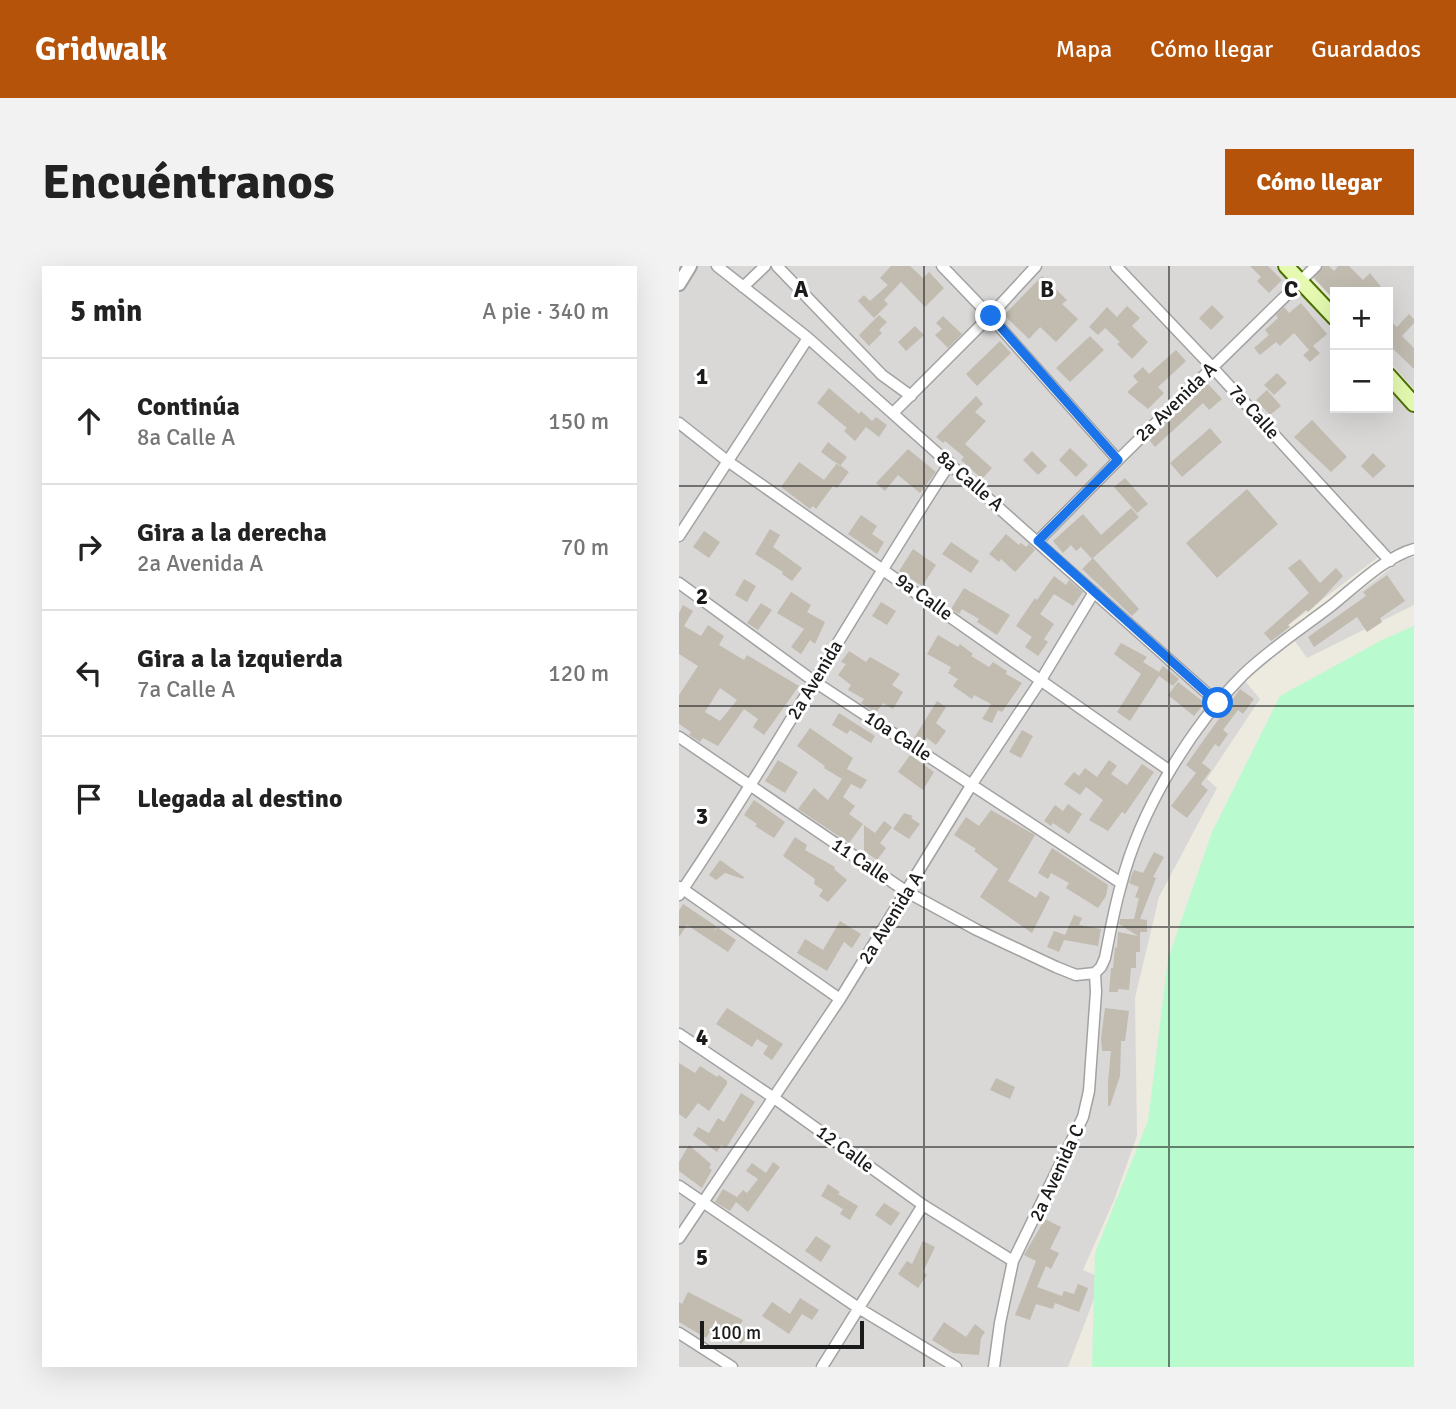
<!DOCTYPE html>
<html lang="es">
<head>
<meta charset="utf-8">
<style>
	:root { --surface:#fff; --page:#f2f2f2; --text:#222; --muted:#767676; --line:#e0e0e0; --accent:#b45309 }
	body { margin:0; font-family:Signika,sans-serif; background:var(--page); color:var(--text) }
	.controls { position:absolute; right:21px; top:21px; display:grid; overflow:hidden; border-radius:0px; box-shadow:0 7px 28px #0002 }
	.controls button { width:63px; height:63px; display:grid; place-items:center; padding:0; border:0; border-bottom:2px solid var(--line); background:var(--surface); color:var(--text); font:35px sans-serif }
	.scale { position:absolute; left:21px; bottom:18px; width:164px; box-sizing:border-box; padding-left:7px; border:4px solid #1b1b1b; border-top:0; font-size:19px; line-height:24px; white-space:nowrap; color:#1b1b1b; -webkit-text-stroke:5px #fff; paint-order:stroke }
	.stop { position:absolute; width:21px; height:21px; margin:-16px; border:5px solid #1a73e8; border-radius:50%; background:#fff }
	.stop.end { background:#1a73e8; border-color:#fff; box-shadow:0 2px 7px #0008 }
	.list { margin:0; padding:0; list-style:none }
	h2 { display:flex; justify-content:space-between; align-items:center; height:91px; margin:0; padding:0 28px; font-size:30px }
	h2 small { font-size:23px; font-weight:400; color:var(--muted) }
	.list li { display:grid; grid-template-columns:46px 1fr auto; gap:21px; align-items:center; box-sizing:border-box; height:126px; padding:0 28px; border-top:2px solid var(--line) }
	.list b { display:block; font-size:26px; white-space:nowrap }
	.list p { margin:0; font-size:23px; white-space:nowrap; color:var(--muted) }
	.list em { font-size:23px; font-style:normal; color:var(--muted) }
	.icon { flex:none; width:38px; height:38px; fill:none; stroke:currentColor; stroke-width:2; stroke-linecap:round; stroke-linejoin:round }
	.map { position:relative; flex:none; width:735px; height:1101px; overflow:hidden; border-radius:0px }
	header { display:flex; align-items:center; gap:42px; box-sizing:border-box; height:98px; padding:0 35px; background:var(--accent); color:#fff }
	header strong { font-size:33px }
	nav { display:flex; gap:38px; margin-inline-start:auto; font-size:24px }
	.intro { display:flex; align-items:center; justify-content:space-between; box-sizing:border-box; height:168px; padding:0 42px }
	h1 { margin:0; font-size:49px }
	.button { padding:18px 32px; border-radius:0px; background:var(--accent); color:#fff; font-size:24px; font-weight:700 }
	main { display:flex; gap:42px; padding:0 42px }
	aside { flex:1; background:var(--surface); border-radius:0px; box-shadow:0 7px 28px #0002 }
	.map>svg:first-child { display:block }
</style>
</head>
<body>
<header>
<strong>Gridwalk</strong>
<nav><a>Mapa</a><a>Cómo llegar</a><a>Guardados</a></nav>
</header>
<div class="intro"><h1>Encuéntranos</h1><a class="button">Cómo llegar</a></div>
<main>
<aside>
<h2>5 min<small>A pie · 340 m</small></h2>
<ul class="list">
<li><svg class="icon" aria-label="ahead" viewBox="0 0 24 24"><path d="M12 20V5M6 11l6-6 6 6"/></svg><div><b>Continúa</b><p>8a Calle A</p></div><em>150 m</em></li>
<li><svg class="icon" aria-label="right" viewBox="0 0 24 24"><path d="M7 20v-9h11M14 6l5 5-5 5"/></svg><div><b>Gira a la derecha</b><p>2a Avenida A</p></div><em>70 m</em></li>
<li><svg class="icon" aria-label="left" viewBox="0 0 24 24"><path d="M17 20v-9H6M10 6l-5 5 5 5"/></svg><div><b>Gira a la izquierda</b><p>7a Calle A</p></div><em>120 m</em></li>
<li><svg class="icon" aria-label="arrive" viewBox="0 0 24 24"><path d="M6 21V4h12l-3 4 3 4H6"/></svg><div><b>Llegada al destino</b></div></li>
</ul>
</aside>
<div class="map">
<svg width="735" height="1101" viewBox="0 0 735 1101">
	<rect width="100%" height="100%" fill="#edebdf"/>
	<!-- residential -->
	<path fill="#d9d8d7" d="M0,0H596L656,64V142H709V120L735,148V276L702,289L603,364L616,373L723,294L735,291V339L628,392L615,374L566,415L581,433L528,513L538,522L480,631L456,732L458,870L435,934L404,1004L423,1012L389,1101H0Z
		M623,0H735V123L709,94V26H656V36Z"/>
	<!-- park -->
	<path fill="#b9face" d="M735,360V1101H413L416,987L469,855L489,693L533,566L601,430L703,374Z"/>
	<!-- building -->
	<path fill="#c1bbb0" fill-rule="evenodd" d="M212,0H231L244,12L250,6L265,22L246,41L222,16L205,34L209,38L195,52L179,35L185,29L191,35L209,19L201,12Z
		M571,0H589L603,14L590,27L578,15L582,11Z
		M644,0H650L655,5L659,0H670L684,14L691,7L706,26H656V34L635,12Z
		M363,10L388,34L383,38L399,53L377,76L361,61L350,73L325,49Z
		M622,37L648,68L634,80L641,87L631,96L624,89L630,84L615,67L601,80L597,76L581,89L575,82L590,69L586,64L599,52L597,49L605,41L610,47Z
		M533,39L545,51L532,64L520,52Z
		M448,40L461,52L453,60L469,76L453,93L438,78L441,76L426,62L419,69L410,61L428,41L438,51Z
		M730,48L735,53V57L723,70L735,82V103L709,78V53L718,61Z
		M200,49L208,56L200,64L203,67L190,80L180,69Z
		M264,50L283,68L269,82L256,69L263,63L257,57Z
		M236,60L245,69L227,85L219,76Z
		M411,70L425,84L391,116L377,102Z
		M321,75L332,87L298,120L287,108Z
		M497,84L507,95L479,121L485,127L469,143L448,126L459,116L454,110L464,101L470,108Z
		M598,107L608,117L595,129L585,119Z
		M528,117L543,133L530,144L524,137L476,181L470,174Z
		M150,122L180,148L182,145L193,155L197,151L208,159L200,171L187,161L176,175L165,165L168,162L138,137Z
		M588,124L602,140L591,149L577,134Z
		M297,130L304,138L296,146L307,155L286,178L313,202L303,213L282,194L285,191L266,175L264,177L257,171Z
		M633,154L668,191L652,206L615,171Z
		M531,162L543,176L503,211L491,197Z
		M149,176L168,191L161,200L142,186Z
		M391,182L409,199L397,211L380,194Z
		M229,183L257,206L241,227L219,209L206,225L197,217Z
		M353,185L368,200L359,209L344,194Z
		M694,187L707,200L694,212L682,200Z
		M120,196L145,214L158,197L170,206L158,222L154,220L137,243L134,240L131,243L102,221Z
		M446,212L469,238L458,247L435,221Z
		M568,223L599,258L538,312L507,277Z
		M452,242L460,251L414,292L460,343L453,350L403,303L413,293L402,281L397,285L392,279L384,287L374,275L404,248L422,269Z
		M182,249L198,260L193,268L205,276L198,288L169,268Z
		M91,263L101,269L94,281L123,302L113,315L103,308L104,306L76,288Z
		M25,265L41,276L30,292L14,281Z
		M327,268L340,279L342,277L347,281L350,278L356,284L336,306L322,293L320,296L310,288Z
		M272,276L300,295L292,307L263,288Z
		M234,283L257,299L243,320L220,305Z
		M621,293L641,317L657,302L664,310L641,335L629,346L627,344L609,359L611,361L592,375L585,367L630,327L609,302Z
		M708,309L726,335L701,352L703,356L688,366L678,351L635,381L629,371L687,330L684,326Z
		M375,310L387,319L390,314L404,326L394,340L375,328L361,348L375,358L365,373L369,376L359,390L346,381L353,371L337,360L356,332L358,334Z
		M65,313L77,320L68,336L56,329Z
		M285,322L331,349L318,369L298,356L300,353L283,343L280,348L272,343Z
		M112,326L132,339L128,346L146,356L136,378L131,374L122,388L112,381L125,363L98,347Z
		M202,336L217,345L208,359L193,350Z
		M82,337L93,344L79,364L68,357Z
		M4,339L14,345L5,360L22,370L29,359L45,370L40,379L65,394L68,389L120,420L85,469L74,461L79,453L65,443L39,480L24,472L21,476L10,469L12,466L0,458V429L19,400L0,388V347ZM41,422L58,434L41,455L26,446Z
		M259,369L279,381L281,378L294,388L292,390L310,401L314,396L328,405L327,408L343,417L323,446L319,444L313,457L303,453L312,438L295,429L293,433L274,420L279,413L269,407L272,401L248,388Z
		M442,377L468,391L464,396L480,406L484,400L500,413L494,420L480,410L451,455L438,446L462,408L435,388Z
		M170,385L187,396L191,391L221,408L213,419L224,426L214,443L204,437L197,447L182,437L185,433L169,424L172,419L159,409L167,398L162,396Z
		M499,416L526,437L515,450L489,429Z
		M561,423L575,433L564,448L559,444L544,464L549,468L540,481L536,478L523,497L532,504L522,518L529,524L508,552L492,540L517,507L507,499Z
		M258,435L267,441L257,457L267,465L257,479L248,472L243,478L235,472Z
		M160,447L196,470L192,477L171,464L168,468L153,459Z
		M131,462L174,492L168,503L188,514L182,523L172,518L164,531L176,540L170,548L184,558L170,577L119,543L135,522L149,534L163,513L145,502L146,500L118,480Z
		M343,464L354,470L342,492L330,486Z
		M231,489L255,506L244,524L219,506Z
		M99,494L119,506L106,527L86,515Z
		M430,494L438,500L432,508L448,519L463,498L475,506L446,548L443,546L429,565L410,554L424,534L407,521L401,529L385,518L395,506L400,510L406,502L418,511Z
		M75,534L106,556L95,572L76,560L78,558L65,549Z
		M389,538L403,548L390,568L374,557L372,560L365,555L376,539L384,545Z
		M312,544L356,569L329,615L357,632L361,625L371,631L353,667L301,631L319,603L295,585L297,583L275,569L287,551L300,560Z
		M225,547L234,550L232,552L241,558L230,573L214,563Z
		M205,555L213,561L201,577L207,582L198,594L185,585V559L196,567Z
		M116,571L128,579L126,584L156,601L155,603L168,614L149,636L140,630L144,624L135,618L136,613L104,590Z
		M373,582L429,619L427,630L419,642L387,622L390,617L372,607L369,613L359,607Z
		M475,586L485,591L474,611L477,612L461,653L468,654V666H461V686H457V702H452L450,724L439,723V726H430L432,702H434L436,681L438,682L439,666L459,670L440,658L441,653H455L460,632L456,631L460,621L450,617L453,608L455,604L464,607Z
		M41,594L65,611L64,613L46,607L37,614L30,609Z
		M4,638L37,660L35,666L38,661L57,674L49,686L8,659L0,671V645Z
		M395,649L403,652L400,659L422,663L419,680L385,674L380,686L368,681L375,665L386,669Z
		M161,655L182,668L173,682L165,676L148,705L118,687L126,673L144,684Z
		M48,742L104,778L93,794L84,788L89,780L78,773L73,781L37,758Z
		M426,742L450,745L446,775H442L441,810L431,840H429V816L432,785H423L422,772Z
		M0,797L16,807L21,800L38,811L40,809L48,815V818L30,845L19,837L7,853L0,848Z
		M317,812L336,821L331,833L311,824Z
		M62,827L76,836L47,882L42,879L38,886L14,869L19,861L30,867L39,852L45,856Z
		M10,879L32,898L30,902L33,904L23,922L0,905V896Z
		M94,896L101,901L69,946L57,936L51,945L36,936L44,923L58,931L64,924L68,927L79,913L67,905L73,897L87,907Z
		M149,918L161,926L159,928L179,940L171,954L161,948L164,943L142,930Z
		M205,937L221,947L212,960L196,949Z
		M366,953L382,961L371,983L380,987L372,1003L367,1000L358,1021L383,1030L385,1025L395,1028L399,1018L409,1022L400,1046L376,1037L374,1043L357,1038L351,1054L336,1049L357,995L345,989Z
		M137,970L152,980L142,996L126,985Z
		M244,975L256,981L244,1006L248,1009L239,1022L219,1008L228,995L233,998Z
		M9,1026L64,1054L60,1061L70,1069L62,1078L47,1065L45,1068L34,1061L27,1072L0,1056V1036L3,1038Z
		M121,1032L140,1044L133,1054L123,1048L110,1068L83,1050L93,1036L111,1048Z
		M265,1056L287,1071L296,1058L306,1066L302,1072L300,1089L274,1087L253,1074Z"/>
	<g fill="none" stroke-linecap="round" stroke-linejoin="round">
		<!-- minor casing -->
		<g stroke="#a2a2a2" stroke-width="13">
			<path id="minor" d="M38,0L129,72L539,437
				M98,0L203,109L232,130
				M263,0L311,50L439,194
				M437,0L533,101L711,295
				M64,21L86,0
				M214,147L311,50L357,0
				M0,157L47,194L491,505
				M0,270L129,72
				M359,275L439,194L637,0
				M0,317L136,416L442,617
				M0,471L228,626L298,664L377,701L397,709L416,707
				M1,621L161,733
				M0,629C95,488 178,340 271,197
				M416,707L422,701L426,692C431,667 435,643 442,619C461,545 510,463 564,409C591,383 623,362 652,340C676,321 706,291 735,283
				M0,768L95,832L244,939L334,995
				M0,920L181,1043L277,1101
				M0,972L161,733L293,518L362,414L415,326
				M0,1067L53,1101
				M143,1101L244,939
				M315,1101L321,1057L334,995L404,851L410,825L417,726L416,707"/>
		</g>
		<!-- tertiary casing -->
		<g stroke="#a2a2a2" stroke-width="16">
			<path id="tertiary" d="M0,18L11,0"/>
		</g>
		<!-- secondary casing -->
		<g stroke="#4b7102" stroke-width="18">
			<path id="secondary" d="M607,0L656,52
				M709,109L735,138"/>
		</g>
		<!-- minor -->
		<use href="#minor" stroke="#fff" stroke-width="10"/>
		<!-- tertiary -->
		<use href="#tertiary" stroke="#fff" stroke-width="12"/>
		<!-- secondary -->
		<use href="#secondary" stroke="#e5fab0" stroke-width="14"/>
	</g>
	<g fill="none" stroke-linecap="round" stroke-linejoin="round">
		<!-- route -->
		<path stroke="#1a73e8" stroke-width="9" d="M312,50L439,194L359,275L539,437"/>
	</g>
	<!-- grid -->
	<path fill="none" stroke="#1b1b1b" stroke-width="2" stroke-opacity="0.55" d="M245,0V1101M490,0V1101M0,220H735M0,440H735M0,661H735M0,881H735"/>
	<g text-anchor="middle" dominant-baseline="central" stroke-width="6" stroke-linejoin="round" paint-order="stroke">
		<!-- street labels -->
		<g font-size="19" fill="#1b1b1b" stroke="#fff">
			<text transform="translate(497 136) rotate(-44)">2a Avenida A</text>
			<text transform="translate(575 146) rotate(48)">7a Calle</text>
			<text transform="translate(291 215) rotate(41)">8a Calle A</text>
			<text transform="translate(245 331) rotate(36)">9a Calle</text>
			<text transform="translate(136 414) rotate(-59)">2a Avenida</text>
			<text transform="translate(219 470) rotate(33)">10a Calle</text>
			<text transform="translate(182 595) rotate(34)">11 Calle</text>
			<text transform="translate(212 652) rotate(-58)">2a Avenida A</text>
			<text transform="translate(166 883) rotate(36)">12 Calle</text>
			<text transform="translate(378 907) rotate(-65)">2a Avenida C</text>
		</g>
	</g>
	<g font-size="23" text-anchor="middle" font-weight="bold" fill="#1b1b1b" stroke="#fff" stroke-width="6" stroke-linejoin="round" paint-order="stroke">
		<text x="122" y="31">A</text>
		<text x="368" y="31">B</text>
		<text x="612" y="31">C</text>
		<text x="23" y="118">1</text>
		<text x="23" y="338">2</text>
		<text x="23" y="558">3</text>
		<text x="23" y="779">4</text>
		<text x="23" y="999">5</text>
	</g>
</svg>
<div class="controls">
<button>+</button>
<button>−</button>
</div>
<div class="scale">100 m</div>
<div class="stop" style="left:539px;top:437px"></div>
<div class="stop end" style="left:312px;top:50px"></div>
</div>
</main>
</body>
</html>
